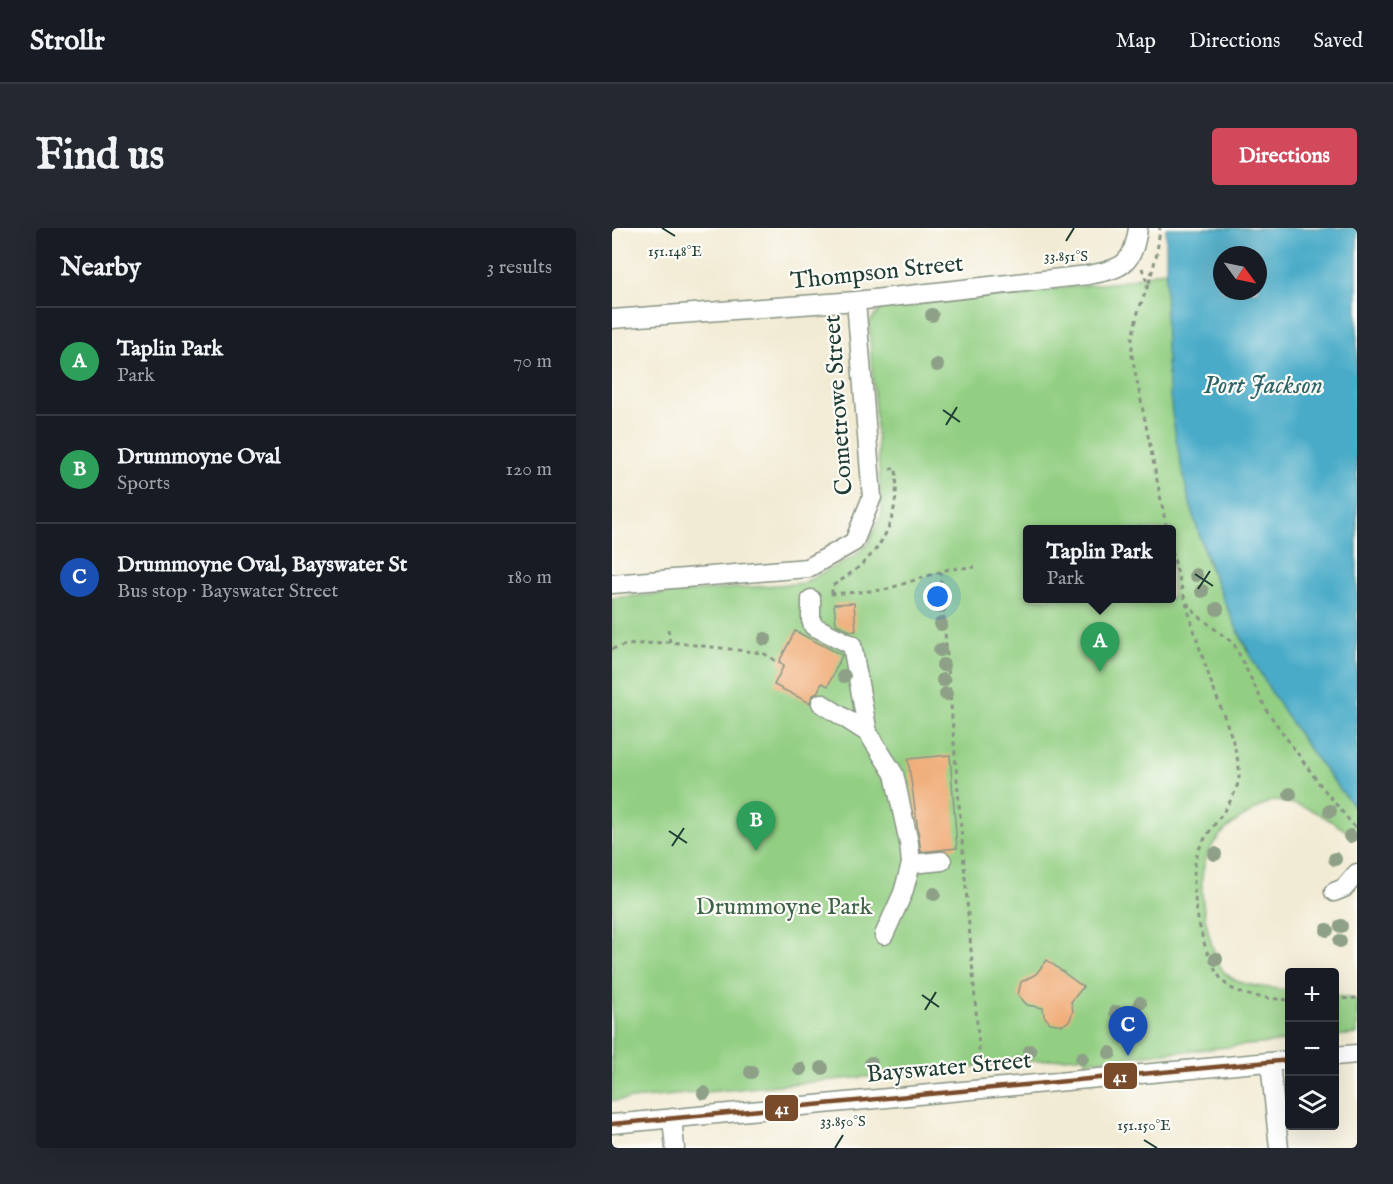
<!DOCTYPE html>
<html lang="en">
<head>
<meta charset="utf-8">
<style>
	:root { --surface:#171b24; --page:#242831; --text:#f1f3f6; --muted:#9ea1a6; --line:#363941; --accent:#d1495b }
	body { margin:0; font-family:"IM FELL English",serif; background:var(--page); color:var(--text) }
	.controls { position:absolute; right:18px; bottom:18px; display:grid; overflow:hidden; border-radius:6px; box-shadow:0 6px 24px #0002 }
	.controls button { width:54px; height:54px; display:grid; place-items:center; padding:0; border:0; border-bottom:2px solid var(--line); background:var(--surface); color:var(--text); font:30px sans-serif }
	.compass { position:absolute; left:601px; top:18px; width:54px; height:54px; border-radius:50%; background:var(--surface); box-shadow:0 6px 24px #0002; rotate:123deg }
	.you { position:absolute; left:326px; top:369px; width:21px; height:21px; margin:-15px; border:4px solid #fff; border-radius:50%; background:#1a73e8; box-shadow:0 0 0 9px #1a73e833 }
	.badge { display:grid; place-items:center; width:39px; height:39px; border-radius:50%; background:var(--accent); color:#fff; font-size:20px; font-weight:700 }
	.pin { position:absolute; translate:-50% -50px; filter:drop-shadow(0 2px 3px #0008) }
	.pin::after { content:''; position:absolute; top:32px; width:21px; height:18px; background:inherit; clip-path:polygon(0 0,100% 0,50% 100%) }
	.popup { position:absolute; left:411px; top:297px; width:153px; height:78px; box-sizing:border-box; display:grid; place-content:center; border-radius:6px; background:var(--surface); filter:drop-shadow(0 2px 4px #0005); font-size:20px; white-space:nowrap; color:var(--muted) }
	.popup b { font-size:22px; color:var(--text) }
	.popup::after { content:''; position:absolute; left:50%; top:100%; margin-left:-12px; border:12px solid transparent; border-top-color:var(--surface) }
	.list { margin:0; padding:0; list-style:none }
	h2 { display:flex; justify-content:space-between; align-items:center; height:78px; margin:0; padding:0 24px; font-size:26px }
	h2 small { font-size:20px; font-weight:400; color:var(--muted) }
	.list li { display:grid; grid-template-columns:39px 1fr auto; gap:18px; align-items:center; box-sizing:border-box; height:108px; padding:0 24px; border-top:2px solid var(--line) }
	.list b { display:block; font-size:22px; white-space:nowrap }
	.list p { margin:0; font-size:20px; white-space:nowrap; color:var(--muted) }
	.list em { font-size:20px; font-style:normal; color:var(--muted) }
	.icon { flex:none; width:33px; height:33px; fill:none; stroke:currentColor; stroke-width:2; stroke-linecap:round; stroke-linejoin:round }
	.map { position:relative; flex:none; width:745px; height:920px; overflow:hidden; border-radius:6px }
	header { display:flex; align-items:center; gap:36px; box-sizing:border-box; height:84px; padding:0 30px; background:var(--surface); border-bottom:2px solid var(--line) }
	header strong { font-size:28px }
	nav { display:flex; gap:33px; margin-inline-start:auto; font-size:21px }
	.intro { display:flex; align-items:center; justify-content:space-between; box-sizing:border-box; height:144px; padding:0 36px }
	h1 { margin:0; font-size:42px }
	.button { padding:15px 27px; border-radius:6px; background:var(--accent); color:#fff; font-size:21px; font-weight:700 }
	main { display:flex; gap:36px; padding:0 36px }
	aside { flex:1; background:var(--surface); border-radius:6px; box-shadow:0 6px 24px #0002 }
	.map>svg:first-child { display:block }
</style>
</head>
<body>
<header>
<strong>Strollr</strong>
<nav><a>Map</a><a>Directions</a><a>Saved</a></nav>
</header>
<div class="intro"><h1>Find us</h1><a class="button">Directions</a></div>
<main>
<aside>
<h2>Nearby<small>3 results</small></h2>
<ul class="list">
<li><span class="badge" style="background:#2e9e5b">A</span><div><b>Taplin Park</b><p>Park</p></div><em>70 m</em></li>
<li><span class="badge" style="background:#2e9e5b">B</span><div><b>Drummoyne Oval</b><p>Sports</p></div><em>120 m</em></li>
<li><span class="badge" style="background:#1a4fb4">C</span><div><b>Drummoyne Oval, Bayswater St</b><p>Bus stop · Bayswater Street</p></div><em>180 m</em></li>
</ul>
</aside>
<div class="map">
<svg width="745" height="920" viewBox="0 0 745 920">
	<rect width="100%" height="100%" fill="#fdfcf7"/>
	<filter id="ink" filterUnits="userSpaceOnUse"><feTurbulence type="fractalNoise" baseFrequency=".0167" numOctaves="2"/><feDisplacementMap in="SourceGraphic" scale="12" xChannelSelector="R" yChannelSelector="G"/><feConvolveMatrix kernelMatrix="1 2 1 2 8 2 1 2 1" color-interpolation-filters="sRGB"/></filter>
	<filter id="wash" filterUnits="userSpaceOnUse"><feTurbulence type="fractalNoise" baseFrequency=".008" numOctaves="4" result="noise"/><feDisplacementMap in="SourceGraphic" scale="24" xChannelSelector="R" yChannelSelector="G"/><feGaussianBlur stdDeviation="1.35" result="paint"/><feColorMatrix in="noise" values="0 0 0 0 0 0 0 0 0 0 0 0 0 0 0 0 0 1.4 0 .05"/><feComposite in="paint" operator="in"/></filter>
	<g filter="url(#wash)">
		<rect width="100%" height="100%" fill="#f2ebd4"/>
		<!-- green -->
		<path fill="#93cf83" stroke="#59865c" stroke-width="1.5" fill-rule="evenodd" d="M554,42V119L563,200L576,268L595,334L635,423L661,466L688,508L745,582V610C717,592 697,575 662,573C655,573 645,581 638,585C585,613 583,652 597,706C600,718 604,734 612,744C627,760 658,759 677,762V813L474,833L473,828L0,873V370L191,355L242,329L256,315L270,286L257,95L271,78L508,54ZM416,302H560V370H416Z
			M722,767L745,772V806L723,808Z"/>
		<!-- water -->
		<path fill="#48abc8" stroke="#34747e" stroke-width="1.5" fill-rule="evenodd" d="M554,0H745V582C629,445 563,299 554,119C552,79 555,40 554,0ZM610,27H646V63H610Z"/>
		<g id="blocks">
			<!-- building -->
			<path fill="#f0ae7a" d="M242,375L244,403H238L224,396L222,376Z
				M183,403L230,427L216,458L210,455L205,465L200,468L198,475L162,457L172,437L167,434Z
				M338,527L345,620L309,624L296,531Z
				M435,732L471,759L459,774L461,782L458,792L451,797L438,795L432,788L431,780L415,777L406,767L409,754L424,746Z"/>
		</g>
	</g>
	<g filter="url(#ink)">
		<use href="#blocks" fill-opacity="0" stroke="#889484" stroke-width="1.5"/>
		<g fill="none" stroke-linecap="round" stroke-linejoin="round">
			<!-- minor casing -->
			<g stroke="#889484" stroke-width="21">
				<path id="minor" d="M0,91L244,73L476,47C511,41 521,36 526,0
					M0,356L196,340L242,314L260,269L244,73
					M199,371V392L201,398L240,417L256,505L282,546L297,615L299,636L291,665L272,707
					M209,475L256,505
					M299,636L330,633
					M722,664L732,660L745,645
					M722,828L745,826
					M658,834L667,920
					M60,890L63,920
					M0,896L678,832"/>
			</g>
			<!-- path -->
			<path stroke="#889484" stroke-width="3" stroke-dasharray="4.5 4.5" stroke-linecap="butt" d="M530,40L536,57L526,84L520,110V128L555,302
				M537,55L545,25L548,0
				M560,323C571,367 584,411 599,454C609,482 623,511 627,540C631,568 598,597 587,621C573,650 590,738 616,758C632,770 658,770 678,772
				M328,343L369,844
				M219,366L272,362L337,341L363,339
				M220,366V358C268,329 288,297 284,240L277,241V239
				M575,375L584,386L622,416L655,483L706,554L745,602
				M56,401L58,414
				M0,421L13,417L58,414L151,425L164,433
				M722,771L745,770"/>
			<!-- minor -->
			<use href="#minor" stroke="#fff" stroke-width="18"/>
			<!-- bus-1 casing -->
			<g stroke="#fdfcf7" stroke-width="9">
				<path id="bus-1" d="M0,896L678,832"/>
			</g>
			<!-- bus-1 -->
			<use href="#bus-1" stroke="#7a4b2a" stroke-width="4.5"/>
		</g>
		<!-- trees -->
		<g fill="#8ea087">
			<circle cx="320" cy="87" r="7"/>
			<circle cx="325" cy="137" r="7"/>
			<circle cx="584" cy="347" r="7"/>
			<circle cx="590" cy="363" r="7"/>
			<circle cx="328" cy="379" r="7"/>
			<circle cx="605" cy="381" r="7"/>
			<circle cx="329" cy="396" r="7"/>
			<circle cx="153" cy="411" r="7"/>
			<circle cx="328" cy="422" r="7"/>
			<circle cx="331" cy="437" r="7"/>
			<circle cx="232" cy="448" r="7"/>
			<circle cx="331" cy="452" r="7"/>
			<circle cx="334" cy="466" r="7"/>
			<circle cx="678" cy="566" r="7"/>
			<circle cx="718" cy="583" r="7"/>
			<circle cx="738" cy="608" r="7"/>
			<circle cx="603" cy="626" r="7"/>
			<circle cx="723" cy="631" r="7"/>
			<circle cx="322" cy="666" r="7"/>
			<circle cx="729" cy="698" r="7"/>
			<circle cx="715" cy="702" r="7"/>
			<circle cx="728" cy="713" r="7"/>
			<circle cx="604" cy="731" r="7"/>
			<circle cx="528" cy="775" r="7"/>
			<circle cx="504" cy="784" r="7"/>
			<circle cx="418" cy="823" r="7"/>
			<circle cx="498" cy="825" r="7"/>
			<circle cx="470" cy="830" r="7"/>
			<circle cx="259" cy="835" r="7"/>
			<circle cx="210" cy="840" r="7"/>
			<circle cx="188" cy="841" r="7"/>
			<circle cx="139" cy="844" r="7"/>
			<circle cx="92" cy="865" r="7"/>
		</g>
	</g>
	<!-- ticks -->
	<path fill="none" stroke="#1f3d34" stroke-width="2" d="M50,0L63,8M454,13L462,0M331,182L348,194M334,197L345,179M583,346L601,358M586,361L598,343M57,603L75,615M60,618L72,600M310,767L327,779M313,782L324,764M532,912L545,920M223,920L231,907"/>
	<g text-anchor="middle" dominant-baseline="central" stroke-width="4.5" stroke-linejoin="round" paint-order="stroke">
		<!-- street labels -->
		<g font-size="24" fill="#1f3d34" stroke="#fdfcf7">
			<text transform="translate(265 45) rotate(-6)">Thompson Street</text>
			<text transform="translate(227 177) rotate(-94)">Cometrowe Street</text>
			<text transform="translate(337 840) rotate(-5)">Bayswater Street</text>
		</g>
		<!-- park labels -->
		<g font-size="24" fill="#3c6248" stroke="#fdfcf7">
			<text x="172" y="679">Drummoyne Park</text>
		</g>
		<!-- water labels -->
		<g font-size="26" font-style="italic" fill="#2d6468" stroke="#fdfcf7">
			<text x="651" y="157">Port Jackson</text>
		</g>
	</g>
	<g font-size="15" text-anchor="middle" fill="#1f3d34" stroke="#fdfcf7" stroke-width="4.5" stroke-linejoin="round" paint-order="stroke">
		<text x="63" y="28">151.148°E</text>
		<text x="454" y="33">33.851°S</text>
		<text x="231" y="898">33.850°S</text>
		<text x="532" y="902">151.150°E</text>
	</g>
	<g stroke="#fdfcf7" stroke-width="2">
		<rect x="491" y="834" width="35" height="28" rx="6" fill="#7a4b2a"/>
		<rect x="152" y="866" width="35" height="28" rx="6" fill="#7a4b2a"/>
	</g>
	<g font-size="16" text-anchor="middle" font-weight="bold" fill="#fff">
		<text x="508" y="854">41</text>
		<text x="170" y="886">41</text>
	</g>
</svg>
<div class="controls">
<button>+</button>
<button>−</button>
<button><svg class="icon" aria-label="layers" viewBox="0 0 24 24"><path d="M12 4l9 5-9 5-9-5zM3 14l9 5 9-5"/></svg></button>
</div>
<svg class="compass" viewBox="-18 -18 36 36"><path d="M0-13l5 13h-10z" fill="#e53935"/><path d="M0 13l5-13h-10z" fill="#9ea1a6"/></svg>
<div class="you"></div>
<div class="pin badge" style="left:488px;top:444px;background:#2e9e5b">A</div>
<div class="popup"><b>Taplin Park</b>Park</div>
<div class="pin badge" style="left:144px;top:623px;background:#2e9e5b">B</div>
<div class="pin badge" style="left:516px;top:828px;background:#1a4fb4">C</div>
</div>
</main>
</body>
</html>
